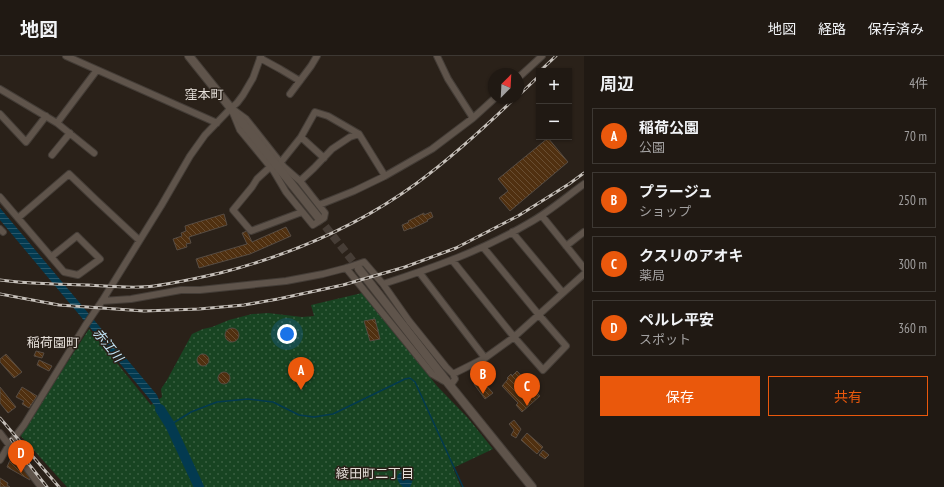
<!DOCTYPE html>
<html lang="ja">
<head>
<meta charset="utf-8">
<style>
	:root { --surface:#201913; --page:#2d2621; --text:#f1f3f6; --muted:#a2a0a0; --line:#3d3833; --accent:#ea580c }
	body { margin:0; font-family:"PT Sans Narrow","Noto Sans JP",sans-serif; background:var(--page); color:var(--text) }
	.controls { position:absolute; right:12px; top:12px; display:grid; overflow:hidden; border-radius:0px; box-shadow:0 1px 3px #0004 }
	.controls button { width:36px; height:36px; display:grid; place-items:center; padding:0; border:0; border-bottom:1px solid var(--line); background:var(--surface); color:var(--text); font:20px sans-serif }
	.compass { position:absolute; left:488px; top:12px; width:36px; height:36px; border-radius:50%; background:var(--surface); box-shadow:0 1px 3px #0004; rotate:24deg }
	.you { position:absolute; left:287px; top:278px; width:14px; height:14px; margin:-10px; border:3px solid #fff; border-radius:50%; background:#1a73e8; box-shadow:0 0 0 6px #1a73e833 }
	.badge { display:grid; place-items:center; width:26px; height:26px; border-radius:50%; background:var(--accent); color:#fff; font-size:13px; font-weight:700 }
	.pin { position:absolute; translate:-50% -33px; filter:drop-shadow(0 1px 2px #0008) }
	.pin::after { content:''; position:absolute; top:21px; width:14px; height:12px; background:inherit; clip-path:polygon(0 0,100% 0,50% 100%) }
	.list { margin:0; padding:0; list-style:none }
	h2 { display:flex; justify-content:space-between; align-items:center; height:52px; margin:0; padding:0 16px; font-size:17px }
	h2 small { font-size:13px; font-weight:400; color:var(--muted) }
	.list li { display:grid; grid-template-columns:26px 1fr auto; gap:12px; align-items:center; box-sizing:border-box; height:56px; margin:0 8px 8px; padding:0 8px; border:1px solid var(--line); border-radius:0px }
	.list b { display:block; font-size:15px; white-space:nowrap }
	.list p { margin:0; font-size:13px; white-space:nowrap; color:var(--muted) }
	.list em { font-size:13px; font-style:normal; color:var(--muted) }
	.actions { display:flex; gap:8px; padding:12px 16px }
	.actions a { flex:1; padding:9px 0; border:1px solid var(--accent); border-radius:0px; text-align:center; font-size:14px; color:var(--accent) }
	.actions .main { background:var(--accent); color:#fff }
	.map { position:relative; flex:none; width:584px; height:431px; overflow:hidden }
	header { display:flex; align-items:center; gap:24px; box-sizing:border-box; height:56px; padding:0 20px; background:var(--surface); border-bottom:1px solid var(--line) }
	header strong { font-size:19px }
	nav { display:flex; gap:22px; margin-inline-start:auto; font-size:14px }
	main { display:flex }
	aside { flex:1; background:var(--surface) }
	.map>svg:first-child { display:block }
</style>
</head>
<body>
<header>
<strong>地図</strong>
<nav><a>地図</a><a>経路</a><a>保存済み</a></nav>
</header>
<main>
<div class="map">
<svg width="584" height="431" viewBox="0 0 584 431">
	<defs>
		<pattern id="park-dots" width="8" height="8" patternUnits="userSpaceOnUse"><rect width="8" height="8" fill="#184422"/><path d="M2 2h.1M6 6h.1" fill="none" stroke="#395f41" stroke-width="1.8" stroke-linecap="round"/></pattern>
		<pattern id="water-rules" width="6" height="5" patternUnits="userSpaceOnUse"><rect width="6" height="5" fill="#033a50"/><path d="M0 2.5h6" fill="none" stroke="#285668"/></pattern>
		<pattern id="building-back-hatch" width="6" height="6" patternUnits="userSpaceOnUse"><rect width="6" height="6" fill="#503010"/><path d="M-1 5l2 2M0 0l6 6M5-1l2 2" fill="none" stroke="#694e32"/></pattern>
	</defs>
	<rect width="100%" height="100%" fill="#2a2119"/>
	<!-- park -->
	<path fill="url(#park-dots)" d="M362,237L364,238L437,330L468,362L493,393L453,412L461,431H67L20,379L89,273C110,298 130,324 151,349L162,341L161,333L167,324L192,278L203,273L212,271L229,264L252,258L268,257L302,261L314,260L311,249Z"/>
	<!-- water -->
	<path fill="url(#water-rules)" d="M0,152L157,339L170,371L148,341L0,164Z
		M405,415C415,417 414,423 410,431H403C396,425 394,417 405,415Z"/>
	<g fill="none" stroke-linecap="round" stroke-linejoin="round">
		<!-- stream -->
		<path stroke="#033a50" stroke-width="1.5" d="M170,369L191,356L209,349L217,346L248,343L273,346L299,359L314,361L333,358L405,323L410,322L415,326L463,431"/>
		<!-- river -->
		<path stroke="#033a50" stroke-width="10" d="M160,353L170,369L199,431"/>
	</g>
	<!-- building -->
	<path fill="url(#building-back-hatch)" stroke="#574c43" d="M548,82L568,106L510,155L499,142L508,135L498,123Z
		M431,156L433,161L427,164L428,165L411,173V172L404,175L402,169L409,166L408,165L424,157V159Z
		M224,158L227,169L189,181L191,187L186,188L187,191L177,194L173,183L182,180L181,177L186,175L185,170Z
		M286,171L291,180L250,198L199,212L196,203L247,188L242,177L247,175L252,186Z
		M375,263L380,283L370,285L364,265Z
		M225 279a7 7 0 1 1 14 0a7 7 0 1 1-14 0Z
		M36,295L44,297L42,302L34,300Z
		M6,298L22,316L14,322L0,306V303Z
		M197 304a6 6 0 1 1 12 0a6 6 0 1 1-12 0Z
		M39,304L52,310L49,315L37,309Z
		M517,315L540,340L522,356L516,349L518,347L502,330L508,323L507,322L511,318L512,320Z
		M218 322a6 6 0 1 1 12 0a6 6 0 1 1-12 0Z
		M482,325L493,337L485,343L474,328Z
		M0,331L16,351L8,357L0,347Z
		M22,331L37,340L29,352L22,348L24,345L16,341Z
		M514,364L521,373L516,382L511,379L514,374L509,368Z
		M527,377L543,391L537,398L521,384Z
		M543,394L549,399L545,403L539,399Z
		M10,404L19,408L30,422V424L7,411Z
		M0,422L8,427L7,429L10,431H0Z"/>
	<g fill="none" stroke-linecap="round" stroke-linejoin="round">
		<!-- tertiary-tunnel -->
		<path stroke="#463d36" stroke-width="8" stroke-dasharray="8 4" stroke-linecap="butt" d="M318,161L359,213"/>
		<!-- minor casing -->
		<g stroke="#443d37" stroke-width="8">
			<path id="minor" d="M66,0L217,67
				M437,0L448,23L473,62
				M260,2L280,13L300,25
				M518,22L542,0
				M0,33L57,67L97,14
				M290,38L311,10L317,0
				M231,52L246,63L250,68L284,111L300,125L325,157L324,162L313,169L286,136L273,114L240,74Z
				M0,58L26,86L46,60
				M57,67L94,97
				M301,81L324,102
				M52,99L70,77
				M281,106L301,81L315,56L328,60L359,78L385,120
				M270,111L257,123L252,131L233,154L251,175L302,156
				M300,125L314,112L332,93L350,81L359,78
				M0,141L64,216L78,219L100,203L77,180L51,201
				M319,149L354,135L385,120L432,93L473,62L495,42
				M542,160L584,212
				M18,162L69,118L96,144L139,184
				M0,173L3,176
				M512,176L563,237
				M566,190L584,176
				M452,204L514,281L543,314L566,290L539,259L483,191
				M346,212L432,318L444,325
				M419,216L485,302
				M383,228L409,265L446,311L453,318L455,323L450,330
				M102,245L131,243L181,234H200L286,225L323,218L346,212L364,206L383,228C433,212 483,194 529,167C549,156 566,141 584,128
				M453,318L485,302L514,281L584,218
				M0,377L41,431
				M0,404L9,389L24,369L85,270L102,245L161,150L190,100L205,79L231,52L237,47L243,39L253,22L261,0"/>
		</g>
		<!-- tertiary casing -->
		<g stroke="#443d37" stroke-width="10">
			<path id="tertiary" d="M189,0L318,161
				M359,213L448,327L532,431"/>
		</g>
		<!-- minor -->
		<use href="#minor" stroke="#5f544b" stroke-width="6"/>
		<!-- tertiary -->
		<use href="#tertiary" stroke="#5f544b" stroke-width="8"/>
		<!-- rail casing -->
		<g stroke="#c6c0ba" stroke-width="3">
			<path id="rail" d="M540,15L556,0
				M518,40L539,20
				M0,224C29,228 58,228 88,229C110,230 132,233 154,230C176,227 198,222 220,217C290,199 358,170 417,127C452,101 484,72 515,42
				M0,238L59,249L144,255L199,253L244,249L278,243L343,229L405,211L456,192L518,160L569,128L584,117
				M0,362L59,431
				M11,383L24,402L47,431"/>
		</g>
		<!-- rail -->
		<use href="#rail" stroke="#2a2119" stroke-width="1.5" stroke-dasharray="4.5" stroke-linecap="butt"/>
	</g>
	<g text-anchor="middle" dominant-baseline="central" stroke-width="3" stroke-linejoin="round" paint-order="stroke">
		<!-- neighbourhood labels -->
		<g font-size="13" fill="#e4ded8" stroke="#2a2119">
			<text x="204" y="38">窪本町</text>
			<text x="53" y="286">稲荷園町</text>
			<text x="375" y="417">綾田町二丁目</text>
		</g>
		<!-- water labels -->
		<g font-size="13" font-style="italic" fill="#c4e7fa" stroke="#2a2119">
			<text transform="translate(108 289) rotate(51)">赤江川</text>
		</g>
	</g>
</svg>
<div class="controls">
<button>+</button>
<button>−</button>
</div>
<svg class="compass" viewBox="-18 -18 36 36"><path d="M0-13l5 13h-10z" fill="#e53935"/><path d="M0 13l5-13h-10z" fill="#a2a0a0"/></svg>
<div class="you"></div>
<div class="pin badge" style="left:301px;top:334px">A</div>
<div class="pin badge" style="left:483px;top:338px">B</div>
<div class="pin badge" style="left:527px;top:350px">C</div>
<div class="pin badge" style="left:21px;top:417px">D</div>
</div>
<aside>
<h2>周辺<small>4件</small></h2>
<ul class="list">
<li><span class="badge">A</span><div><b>稲荷公園</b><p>公園</p></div><em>70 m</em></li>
<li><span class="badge">B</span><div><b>プラージュ</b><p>ショップ</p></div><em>250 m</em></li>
<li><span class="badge">C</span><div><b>クスリのアオキ</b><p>薬局</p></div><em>300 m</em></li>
<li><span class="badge">D</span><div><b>ペルレ平安</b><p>スポット</p></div><em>360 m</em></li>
</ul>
<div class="actions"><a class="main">保存</a><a>共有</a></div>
</aside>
</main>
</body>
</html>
